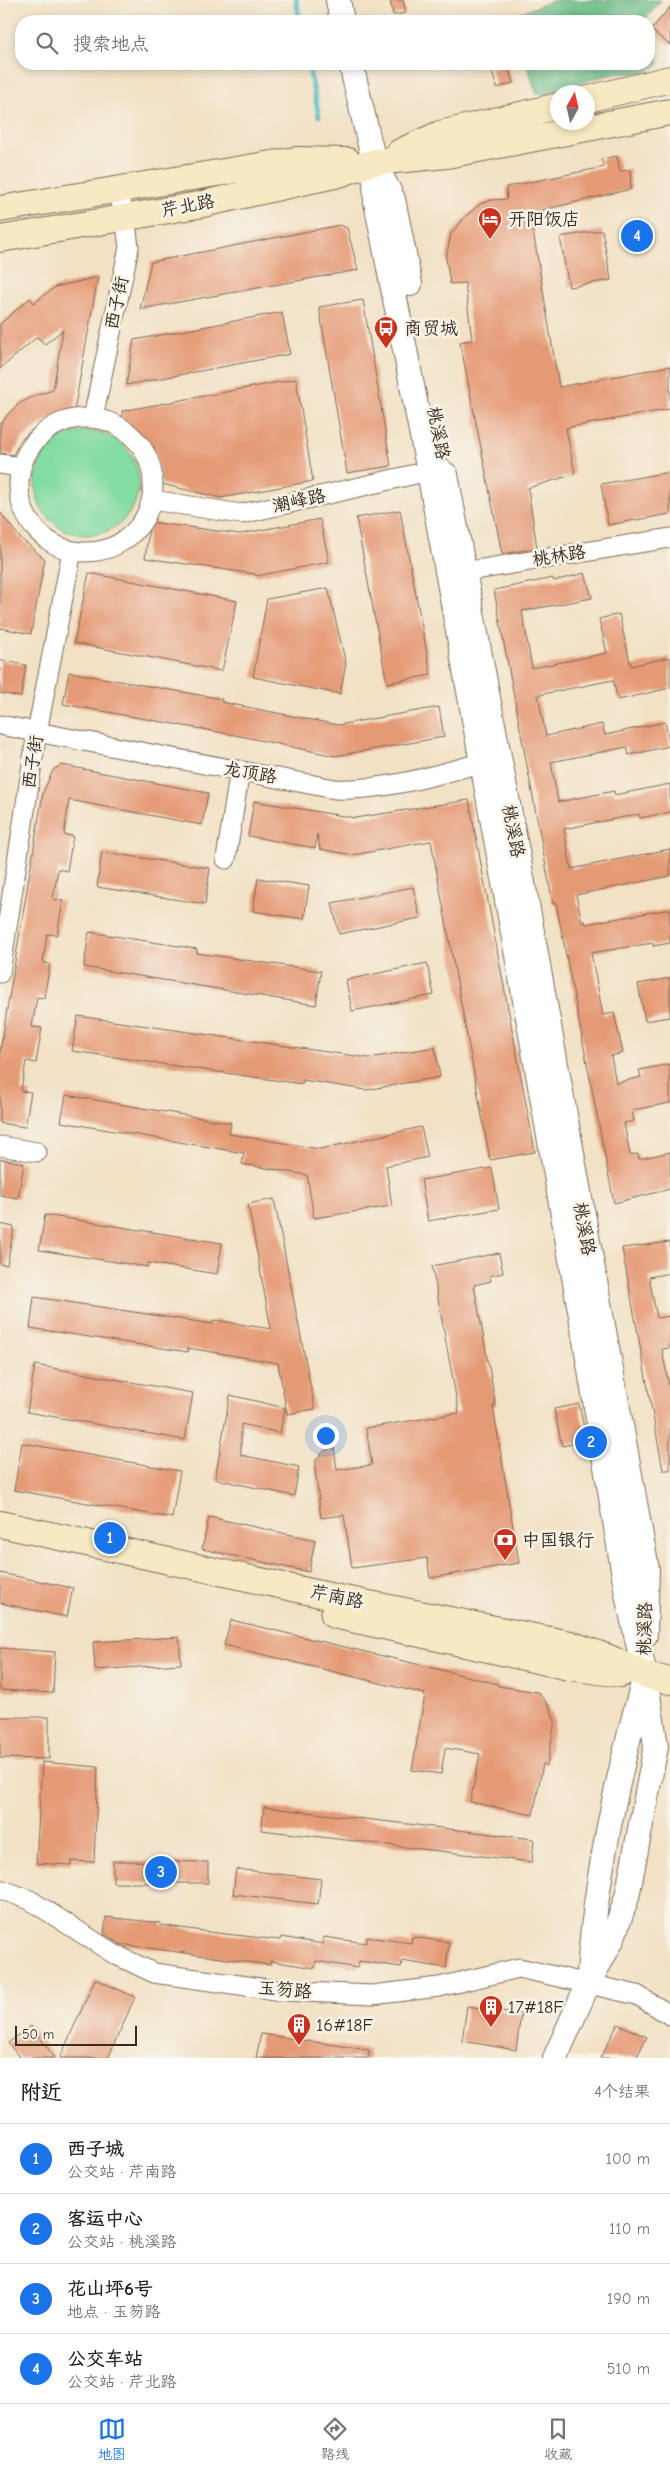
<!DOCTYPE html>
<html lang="zh">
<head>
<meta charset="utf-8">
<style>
	:root { --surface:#fff; --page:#f6f6f6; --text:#202124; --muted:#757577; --line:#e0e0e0; --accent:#1a73e8 }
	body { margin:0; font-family:"Comic Neue","LXGW WenKai TC",sans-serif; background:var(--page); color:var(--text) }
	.compass { position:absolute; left:550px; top:85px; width:45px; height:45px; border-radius:50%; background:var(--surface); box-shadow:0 2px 8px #0003; rotate:8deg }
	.scale { position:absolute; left:15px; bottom:12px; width:122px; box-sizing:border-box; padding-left:5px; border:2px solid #3b2a1e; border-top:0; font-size:14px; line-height:18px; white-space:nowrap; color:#3b2a1e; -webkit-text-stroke:4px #f7f3e8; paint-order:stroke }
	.you { position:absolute; left:325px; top:1435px; width:18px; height:18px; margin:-12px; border:4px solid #fff; border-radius:50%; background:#1a73e8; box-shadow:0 0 0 8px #1a73e833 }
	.badge { display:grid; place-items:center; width:32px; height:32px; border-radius:50%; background:var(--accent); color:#fff; font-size:16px; font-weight:700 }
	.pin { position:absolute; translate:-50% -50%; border:2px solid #fff; box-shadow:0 1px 5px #0006 }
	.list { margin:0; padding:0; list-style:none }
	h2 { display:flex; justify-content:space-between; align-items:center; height:65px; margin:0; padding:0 20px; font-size:21px }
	h2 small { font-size:16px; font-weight:400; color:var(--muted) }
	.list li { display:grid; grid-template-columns:32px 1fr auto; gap:15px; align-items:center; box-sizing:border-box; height:70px; padding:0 20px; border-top:1px solid var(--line) }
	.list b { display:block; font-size:19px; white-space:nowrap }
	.list p { margin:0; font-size:16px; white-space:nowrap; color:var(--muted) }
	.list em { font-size:16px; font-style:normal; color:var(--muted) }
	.icon { flex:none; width:28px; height:28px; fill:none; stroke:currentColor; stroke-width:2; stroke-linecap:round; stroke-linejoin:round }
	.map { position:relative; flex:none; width:670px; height:2058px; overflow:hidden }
	.search { position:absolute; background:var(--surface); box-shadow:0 2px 8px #0003; left:15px; right:15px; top:15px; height:55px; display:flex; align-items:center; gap:12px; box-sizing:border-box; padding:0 18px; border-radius:20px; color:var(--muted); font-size:19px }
	.sheet { height:345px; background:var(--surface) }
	nav { display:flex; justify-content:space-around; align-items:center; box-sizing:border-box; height:70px; border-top:1px solid var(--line); background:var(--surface); font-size:14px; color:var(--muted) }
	nav a { display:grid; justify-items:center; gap:2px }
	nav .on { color:var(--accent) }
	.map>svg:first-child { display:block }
</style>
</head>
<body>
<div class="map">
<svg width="670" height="2058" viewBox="0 0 670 2058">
	<rect width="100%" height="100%" fill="#f7f3e8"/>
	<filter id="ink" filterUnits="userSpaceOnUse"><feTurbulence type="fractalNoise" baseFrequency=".02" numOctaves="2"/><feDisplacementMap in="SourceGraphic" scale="10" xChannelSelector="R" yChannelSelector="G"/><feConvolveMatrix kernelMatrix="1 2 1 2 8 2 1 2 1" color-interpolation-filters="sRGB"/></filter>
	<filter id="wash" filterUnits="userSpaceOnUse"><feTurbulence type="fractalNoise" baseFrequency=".0096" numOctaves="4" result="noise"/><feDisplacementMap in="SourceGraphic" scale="20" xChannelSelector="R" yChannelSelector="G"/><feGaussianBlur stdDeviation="1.12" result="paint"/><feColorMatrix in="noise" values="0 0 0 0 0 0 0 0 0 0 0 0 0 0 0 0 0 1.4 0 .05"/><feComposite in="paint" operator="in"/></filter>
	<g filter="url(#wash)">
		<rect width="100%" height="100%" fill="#f2e1c4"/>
		<!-- green -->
		<path fill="#83dca1" stroke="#5f8360" d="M35 483a52 52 0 1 1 104 0a52 52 0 1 1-104 0Z"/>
		<!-- forest -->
		<path fill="#6abc87" stroke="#527352" d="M555,0H661L644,21H513L514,15Z
			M649,39L658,52V64C639,78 634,71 614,74C591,78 568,88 546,94L536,93L527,64H649Z"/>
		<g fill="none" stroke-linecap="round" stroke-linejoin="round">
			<!-- stream -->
			<path stroke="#4dbac7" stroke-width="5" d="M296,0L300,21
				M308,64L319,116"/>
		</g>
		<g id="blocks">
			<!-- building -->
			<path fill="#e59a76" d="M390,0H403L406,13L393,15Z
				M670,7V45L651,30Z
				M507,64L513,83L497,88L491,69Z
				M617,156L620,171L630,170L631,189L530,213L559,387L670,366V409L566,428L575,474L528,488L537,548L502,554L460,342L472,340L465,283L450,284L446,258L451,234L466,216L480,204L491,200L507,199L506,187L604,167L601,159Z
				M340,225L347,228L358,270L140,309L151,262Z
				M602,230L611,280L569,287L560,237Z
				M98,277L74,411L44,422L32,430L21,440L13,455L0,453V425L9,413L20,403L37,395L53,390L63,330L45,344L37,337L0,369V324L30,298L34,303L55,287Z
				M363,300L391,466L347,473L319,307Z
				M282,312L290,354L126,385L134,340Z
				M296,379L313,481L221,498L162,484L154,446L147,448L138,433L122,422V411Z
				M670,472V514L608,525L601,484Z
				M400,510L431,675L387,683L356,518Z
				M0,512L20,538L45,559L31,634L0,628Z
				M320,519L329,562L256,576L255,574L145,558L150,522L240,534Z
				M89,573L237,601L222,671L74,643Z
				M585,573L592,598L522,611L532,668L607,653L599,619L619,614L631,666L670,657V688L618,700L613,680L538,695L546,736L602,724L605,735L665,722L670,746L629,755L627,747L551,762L558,802L614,791L615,795L670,784V812L640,818L639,814L564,829L571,869L670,849V876L576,895L582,922L585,921L586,924L670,909V943L653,946V943L591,953L603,1015L614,1013L623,1053L611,1056L616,1083L641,1077L639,1070L670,1064V1103L632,1110L634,1121L624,1123L630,1155L638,1154L639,1159L670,1152V1189L614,1203L556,903L553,904L494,590L553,578L554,581Z
				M328,588L346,664L340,694L253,677L267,599Z
				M0,660L26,665L21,697L0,693Z
				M69,672L222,699L221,702L338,725L439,707L444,737L335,756L240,736L63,704Z
				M62,765L208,793L202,825L69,800L64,835L73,836L67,871L58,869L53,899L63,901L57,935L47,934L43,962L50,964L44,998L37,997L32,1027L42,1028L36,1063L26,1061L21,1091L31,1092L25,1127L0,1123V1052L43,793L53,770Z
				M469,800L535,1152L490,1160L431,841L353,855L320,849L317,834L315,848L248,836L254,801L355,818Z
				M102,852L210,868L205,904L97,887Z
				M258,878L309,886L304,919L253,911Z
				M413,887L420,918L339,934L332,903Z
				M89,932L197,949V953L321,971L316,1005L84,967Z
				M427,963L434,995L352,1011L346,980Z
				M670,978V1017L645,1021L638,984Z
				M78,1016L369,1058L435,1047L440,1077L366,1090L303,1080L302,1084L72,1051Z
				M66,1095L231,1123L229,1134L320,1149L421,1127L428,1157L386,1166L392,1206L314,1218L307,1175L242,1164L244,1153L61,1122Z
				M0,1159L24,1163L18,1198L0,1195Z
				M492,1168L499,1209L428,1221L421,1180Z
				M274,1199L315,1409L287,1414L278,1363L188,1348V1352L30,1328L34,1297L213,1324L214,1320L271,1329L248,1204Z
				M45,1215L222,1243L217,1274L148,1263V1267L39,1250Z
				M0,1224L14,1227L7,1265L0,1264Z
				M670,1242V1273L649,1277L657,1318L670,1316V1348L662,1349L670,1392V1470H663L622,1248Z
				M499,1253L503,1273L490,1276L491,1281L474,1285L496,1406H493L519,1563L430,1578L427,1558L352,1568L344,1515L321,1518L315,1469L316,1460L324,1451L334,1447L337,1470L372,1465L366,1428L459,1413L432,1266Z
				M35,1365L193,1393L185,1440L27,1412Z
				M230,1395L285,1408L280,1433L241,1424V1455L299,1467L294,1496L215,1479Z
				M579,1404L587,1441L562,1446L554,1409Z
				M22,1443L180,1471L172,1518L14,1490Z
				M209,1517L315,1540L309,1572L202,1549Z
				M0,1573L73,1588L67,1617L0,1603Z
				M231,1620L450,1672L498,1684V1686L538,1692L549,1706L555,1721L547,1765L543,1764L533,1815L470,1802L480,1754L445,1748L441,1774L412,1770L425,1694L224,1645Z
				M179,1637L181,1664L95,1670L93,1642Z
				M0,1648L55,1652L53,1693L0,1690Z
				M0,1717H49V1759L0,1758Z
				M42,1762L98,1767L94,1862L71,1861V1865L36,1863Z
				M264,1807L534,1839L532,1862L261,1830Z
				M113,1861L208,1862V1883H113Z
				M236,1869L321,1879L318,1904L233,1894Z
				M106,1917L161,1923L160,1925L217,1933L280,1940L281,1937L323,1944L324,1937L366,1943L367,1937L411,1943L412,1937L449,1942L446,1968L402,1961L401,1967L359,1961L358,1968L316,1961L315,1968L270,1961V1965L120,1944L104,1934Z
				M95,1979L135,1997L108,2058H60Z
				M467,2006L521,2014L516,2050L462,2041Z
				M618,2024L647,2037L636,2058H600Z
				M31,2026L55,2058H20L8,2043Z
				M261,2034L369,2050V2058H256Z"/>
		</g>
	</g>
	<g filter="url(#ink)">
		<use href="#blocks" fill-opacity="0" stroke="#7b6a58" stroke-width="1"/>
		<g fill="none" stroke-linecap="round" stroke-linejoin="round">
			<!-- minor casing -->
			<g stroke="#7b6a58" stroke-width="21">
				<path id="minor" d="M19 485a67 67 0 1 1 134 0a67 67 0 1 1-134 0Z
					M93,418L129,247L125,217L117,188
					M0,464L20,467
					M152,500L241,514L442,468
					M451,574L670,538
					M0,725L335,789C388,791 443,773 494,759
					M226,859L240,770
					M0,973L37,732L72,551
					M0,1146L37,1152
					M0,1889L30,1900L114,1954L154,1973L282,1991L372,1995L439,1987L519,1968L637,1995L670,2015"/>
			</g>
			<!-- tertiary casing -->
			<g stroke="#7b6a58" stroke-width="26">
				<path id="tertiary" d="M338,0L342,21
					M351,64L374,162L376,202L429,472L513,933L582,1322L627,1594L645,1675L656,1746L627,1897L612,1940L588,1984L555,2058
					M377,168L393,199L410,284
					M446,475L529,915L647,1569L645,1635
					M589,1974C595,1877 617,1778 643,1683"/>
			</g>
			<!-- secondary casing -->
			<g stroke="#7b6a58" stroke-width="28">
				<path id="secondary" d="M588,99L670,79
					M400,152L440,134L558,106
					M0,209L296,160L348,161
					M0,239L198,205L339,174L374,162L447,155L670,112
					M0,1524L334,1597L570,1644L609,1658L645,1675L670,1681
					M334,1615L569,1667L621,1674"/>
			</g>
			<!-- minor -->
			<use href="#minor" stroke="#fff" stroke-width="19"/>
			<!-- tertiary -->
			<use href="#tertiary" stroke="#fff" stroke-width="24"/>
			<!-- secondary -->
			<use href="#secondary" stroke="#f7e9c3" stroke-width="26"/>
		</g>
	</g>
	<!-- icons -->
	<defs>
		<g id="hotel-pin" transform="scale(1.25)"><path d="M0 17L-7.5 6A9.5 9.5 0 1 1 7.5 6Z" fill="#c8321e" stroke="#f7f3e8"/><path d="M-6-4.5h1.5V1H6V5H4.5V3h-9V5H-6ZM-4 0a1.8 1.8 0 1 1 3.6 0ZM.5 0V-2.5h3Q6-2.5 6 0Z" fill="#fff"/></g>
		<g id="bus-pin" transform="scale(1.25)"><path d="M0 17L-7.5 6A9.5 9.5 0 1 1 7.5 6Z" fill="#c8321e" stroke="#f7f3e8"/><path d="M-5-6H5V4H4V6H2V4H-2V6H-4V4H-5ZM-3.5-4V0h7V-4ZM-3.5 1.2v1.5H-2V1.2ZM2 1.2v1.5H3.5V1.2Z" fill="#fff"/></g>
		<g id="bank-pin" transform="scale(1.25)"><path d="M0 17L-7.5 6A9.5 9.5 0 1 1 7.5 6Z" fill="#c8321e" stroke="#f7f3e8"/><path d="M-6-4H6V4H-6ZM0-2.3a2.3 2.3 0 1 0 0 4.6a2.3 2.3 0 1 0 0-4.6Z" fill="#fff"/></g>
		<g id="building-pin" transform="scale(1.25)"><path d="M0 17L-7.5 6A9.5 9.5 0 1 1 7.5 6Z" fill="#c8321e" stroke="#f7f3e8"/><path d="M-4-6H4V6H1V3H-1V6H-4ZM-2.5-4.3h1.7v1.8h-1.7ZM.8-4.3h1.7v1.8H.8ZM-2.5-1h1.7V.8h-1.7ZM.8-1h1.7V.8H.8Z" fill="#fff"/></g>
	</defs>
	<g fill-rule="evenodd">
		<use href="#hotel-pin" x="490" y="219"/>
		<use href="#bus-pin" x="386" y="328"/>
		<use href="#bank-pin" x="505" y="1540"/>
		<use href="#building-pin" x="491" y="2007"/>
		<use href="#building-pin" x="299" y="2025"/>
	</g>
	<g text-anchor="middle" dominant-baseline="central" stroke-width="5" stroke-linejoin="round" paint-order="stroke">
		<!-- street labels -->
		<g font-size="18" fill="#3b2a1e" stroke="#f7f3e8">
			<text transform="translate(188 206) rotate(-11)">芹北路</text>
			<text transform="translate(117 303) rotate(-78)">西子街</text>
			<text transform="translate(438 433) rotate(79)">桃溪路</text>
			<text transform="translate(299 501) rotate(-12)">潮峰路</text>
			<text transform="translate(559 556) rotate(-9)">桃林路</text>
			<text transform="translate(33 762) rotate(-81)">西子街</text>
			<text transform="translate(250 773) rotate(10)">龙顶路</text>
			<text transform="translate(513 831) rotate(79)">桃溪路</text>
			<text transform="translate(584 1229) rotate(80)">桃溪路</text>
			<text transform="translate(337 1597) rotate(12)">芹南路</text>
			<text transform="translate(645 1629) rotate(-89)">桃溪路</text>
			<text transform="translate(285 1990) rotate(5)">玉笏路</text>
		</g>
		<!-- poi labels -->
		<g font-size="18" fill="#3b2a1e" stroke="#f7f3e8" text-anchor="start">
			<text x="508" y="219">开阳饭店</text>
			<text x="404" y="328">商贸城</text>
			<text x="522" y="1540">中国银行</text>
			<text x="508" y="2007">17#18F</text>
			<text x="316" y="2025">16#18F</text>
		</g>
	</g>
</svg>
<svg class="compass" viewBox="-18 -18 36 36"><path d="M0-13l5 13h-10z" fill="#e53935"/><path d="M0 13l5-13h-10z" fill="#757577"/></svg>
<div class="scale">50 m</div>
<div class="you"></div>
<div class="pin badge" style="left:110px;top:1538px">1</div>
<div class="pin badge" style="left:591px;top:1442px">2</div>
<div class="pin badge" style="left:161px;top:1872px">3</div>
<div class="pin badge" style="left:637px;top:236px">4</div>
<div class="search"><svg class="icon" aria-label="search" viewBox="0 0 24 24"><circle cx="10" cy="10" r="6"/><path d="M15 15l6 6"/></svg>搜索地点</div>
</div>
<section class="sheet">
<h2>附近<small>4个结果</small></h2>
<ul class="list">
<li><span class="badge">1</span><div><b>西子城</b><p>公交站 · 芹南路</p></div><em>100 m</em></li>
<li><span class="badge">2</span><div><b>客运中心</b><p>公交站 · 桃溪路</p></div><em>110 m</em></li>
<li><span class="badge">3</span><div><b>花山坪6号</b><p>地点 · 玉笏路</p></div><em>190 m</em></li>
<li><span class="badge">4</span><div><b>公交车站</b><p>公交站 · 芹北路</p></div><em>510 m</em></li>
</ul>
</section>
<nav>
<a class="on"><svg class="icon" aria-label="map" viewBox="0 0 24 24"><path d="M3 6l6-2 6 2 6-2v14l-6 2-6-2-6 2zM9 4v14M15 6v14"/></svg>地图</a>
<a><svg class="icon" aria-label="directions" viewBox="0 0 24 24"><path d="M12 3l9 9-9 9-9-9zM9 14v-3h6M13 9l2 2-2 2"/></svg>路线</a>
<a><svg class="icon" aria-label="saved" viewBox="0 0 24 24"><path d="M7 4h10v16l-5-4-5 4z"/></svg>收藏</a>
</nav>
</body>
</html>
